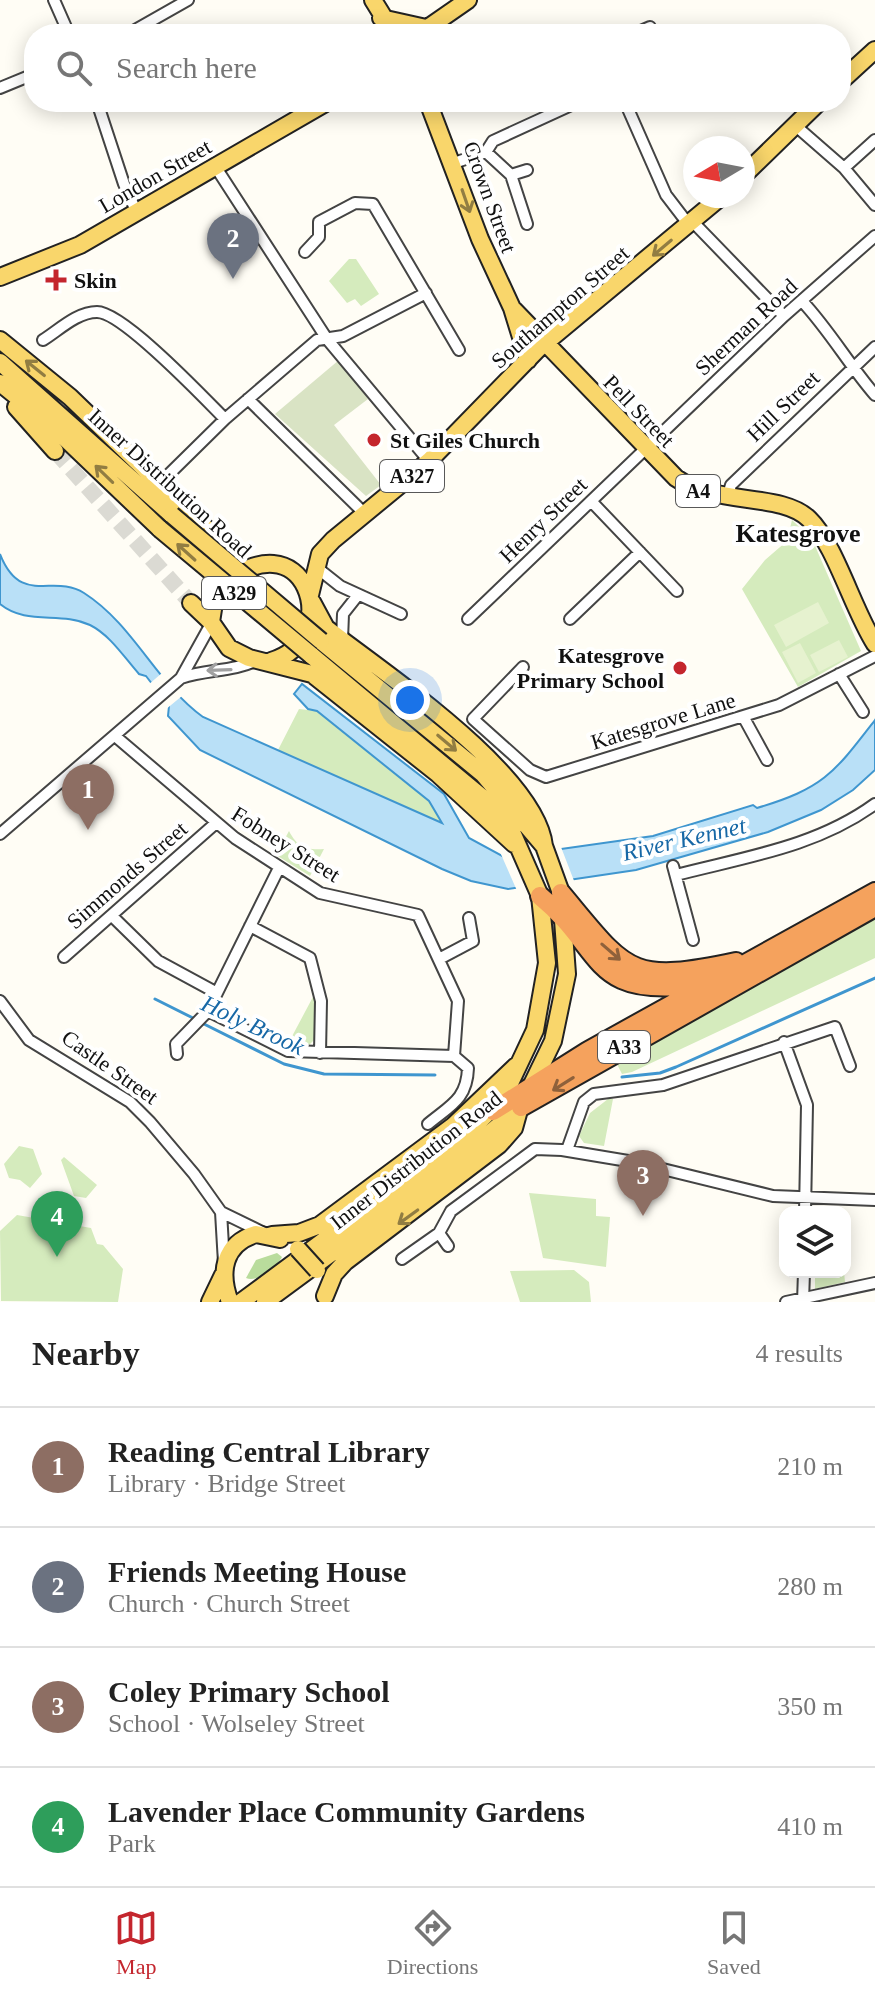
<!DOCTYPE html>
<html lang="en">
<head>
<meta charset="utf-8">
<style>
	:root { --surface:#fff; --page:#f6f6f6; --text:#222; --muted:#767676; --line:#e0e0e0; --accent:#c4262e }
	body { margin:0; font-family:"Times New Roman",serif; background:var(--page); color:var(--text) }
	.controls { position:absolute; right:24px; bottom:24px; display:grid; overflow:hidden; border-radius:16px; box-shadow:0 4px 20px #0003 }
	.controls button { width:72px; height:72px; display:grid; place-items:center; padding:0; border:0; border-bottom:2px solid var(--line); background:var(--surface); color:var(--text); font:40px sans-serif }
	.compass { position:absolute; left:683px; top:136px; width:72px; height:72px; border-radius:50%; background:var(--surface); box-shadow:0 4px 20px #0003; rotate:260deg }
	.you { position:absolute; left:410px; top:700px; width:28px; height:28px; margin:-20px; border:6px solid #fff; border-radius:50%; background:#1a73e8; box-shadow:0 0 0 12px #1a73e833 }
	.badge { display:grid; place-items:center; width:52px; height:52px; border-radius:50%; background:var(--accent); color:#fff; font-size:26px; font-weight:700 }
	.pin { position:absolute; translate:-50% -66px; filter:drop-shadow(0 2px 4px #0008) }
	.pin::after { content:''; position:absolute; top:42px; width:28px; height:24px; background:inherit; clip-path:polygon(0 0,100% 0,50% 100%) }
	.list { margin:0; padding:0; list-style:none }
	h2 { display:flex; justify-content:space-between; align-items:center; height:104px; margin:0; padding:0 32px; font-size:34px }
	h2 small { font-size:26px; font-weight:400; color:var(--muted) }
	.list li { display:grid; grid-template-columns:52px 1fr auto; gap:24px; align-items:center; box-sizing:border-box; height:120px; padding:0 32px; border-top:2px solid var(--line) }
	.list b { display:block; font-size:30px; white-space:nowrap }
	.list p { margin:0; font-size:26px; white-space:nowrap; color:var(--muted) }
	.list em { font-size:26px; font-style:normal; color:var(--muted) }
	.icon { flex:none; width:44px; height:44px; fill:none; stroke:currentColor; stroke-width:2; stroke-linecap:round; stroke-linejoin:round }
	.map { position:relative; flex:none; width:875px; height:1302px; overflow:hidden }
	.search { position:absolute; background:var(--surface); box-shadow:0 4px 20px #0003; left:24px; right:24px; top:24px; height:88px; display:flex; align-items:center; gap:20px; box-sizing:border-box; padding:0 28px; border-radius:32px; color:var(--muted); font-size:30px }
	.sheet { height:584px; background:var(--surface) }
	nav { display:flex; justify-content:space-around; align-items:center; box-sizing:border-box; height:112px; border-top:2px solid var(--line); background:var(--surface); font-size:22px; color:var(--muted) }
	nav a { display:grid; justify-items:center; gap:4px }
	nav .on { color:var(--accent) }
	.map>svg:first-child { display:block }
</style>
</head>
<body>
<div class="map">
<svg width="875" height="1302" viewBox="0 0 875 1302">
	<rect width="100%" height="100%" fill="#fffdf5"/>
	<!-- green -->
	<path fill="#d5ebbd" d="M349,259H356L379,294L361,306L355,299L347,303L329,281Z
		M792,520L812,539L861,651L798,687L742,589L765,560L787,541Z
		M299,709L317,711L429,801L442,823L278,750Z
		M289,831C298,848 306,850 324,849L310,876L276,855Z
		M875,915V958L632,1072L622,1074L616,1062Z
		M314,995L315,1039L309,1045L289,1042Z
		M608,1099H613L604,1146L584,1143L579,1136L590,1113Z
		M19,1146L33,1149L42,1174L30,1188L20,1180L9,1178L4,1164Z
		M64,1157L97,1185L86,1198L74,1196L61,1160Z
		M529,1193L596,1199V1216L610,1217L606,1267L543,1258Z
		M17,1215L91,1228L97,1244L103,1245L123,1269L118,1302L1,1301L0,1231Z
		M574,1270L589,1282L591,1302H520L510,1271Z
		M815,1272H844L845,1282L815,1289Z"/>
	<!-- forest -->
	<path fill="#b9dc9c" d="M277,1253L282,1257C277,1267 258,1283 246,1278L256,1260Z"/>
	<!-- cemetery -->
	<path fill="#d9e3c4" d="M339,360L368,399L334,425L381,485L366,496L275,414Z"/>
	<!-- pitch -->
	<path fill="#e6f2cf" d="M818,602L829,623L786,647L774,625Z
		M839,640L848,657L819,672L810,655Z
		M800,643L816,673L798,683L782,652Z"/>
	<!-- water -->
	<path fill="#b9e0f7" stroke="#3f96cf" stroke-width="2" d="M0,554C21,607 53,573 84,593C134,625 156,683 203,717L442,823L429,801L317,711L308,709L294,694L302,684L444,794L469,838L504,857L653,836L753,805L757,808C824,788 834,773 875,720V770L853,790L821,810L768,832L636,870L508,889L471,881L442,869L200,750L168,716L169,706L146,676L139,674C124,657 110,635 90,625C60,611 27,626 0,604Z"/>
	<!-- pier -->
	<path fill="#fffdf5" d="M162,673L182,696L165,710L148,685Z
		M561,847L576,886L518,893L500,852Z"/>
	<g fill="none" stroke-linecap="round" stroke-linejoin="round">
		<!-- stream -->
		<path stroke="#3f96cf" stroke-width="3" d="M155,999L195,1019
			M202,1023L284,1064L324,1074L435,1075
			M622,1077L660,1073L676,1067L875,978"/>
		<!-- primary-tunnel -->
		<path stroke="#dbdad3" stroke-width="16" stroke-dasharray="16 8" stroke-linecap="butt" d="M55,451L191,603"/>
		<!-- street casing -->
		<g stroke="#444" stroke-width="14">
			<path id="street" d="M54,0L69,34
				M128,34L188,0
				M634,34L650,27
				M0,88L34,74
				M97,102L124,184L137,213
				M625,102L666,195L689,225
				M797,127L844,168L875,205
				M486,152L511,175L527,224
				M454,163L486,152L493,141L578,102
				M215,166L327,339L429,461
				M844,168L875,140
				M511,175L527,170
				M693,222L784,316
				M305,252L319,237V222L355,203L373,204L459,350
				M802,301C830,331 849,365 875,395
				M43,340C59,330 77,312 97,312C123,312 204,398 225,419
				M248,399L364,513
				M160,483L225,419L317,340L343,336L426,293
				M727,498L731,485L875,347
				M591,501L677,591
				M316,567L340,586L401,614
				M468,619L784,316L875,236
				M570,619L640,552
				M342,640L343,614L358,595
				M523,667L473,719L530,770L546,777L779,705L875,656
				M839,674L863,712
				M181,678L211,624
				M744,718L767,760
				M115,736L235,838L320,893L418,915L458,1001L454,1056
				M0,834L181,678C207,669 233,672 257,660
				M673,866L693,940
				M676,875C745,857 816,847 875,804
				M112,916L158,961L217,993
				M250,926L310,958L321,1001L320,1053
				M64,957L216,823
				M439,959L473,941L469,918
				M0,1001L29,1040L130,1102L150,1122L194,1174L221,1212L224,1263
				M208,1011L288,1051L454,1056
				M784,1042L807,1105L805,1212
				M177,1054L176,1044L208,1011L279,868
				M428,1124C451,1105 467,1099 468,1068L454,1056
				M567,1150L584,1102L594,1094L663,1085L835,1027L850,1066
				M221,1212L262,1232
				M439,1233L448,1246
				M402,1259L439,1233L451,1211L535,1149L562,1150L634,1162L773,1196L875,1200
				M786,1302L875,1283
				M803,1302L804,1272"/>
		</g>
		<!-- primary casing -->
		<g stroke="#222" stroke-width="20">
			<path id="primary" d="M373,0L394,34
				M381,18L426,28
				M419,34L468,0
				M841,81L875,50
				M428,102L480,239L512,308L528,360
				M743,176L819,102
				M0,277L80,245L327,102
				M512,308L676,478C716,506 781,492 809,519C835,544 853,610 875,644
				M0,340L70,397L216,538L222,554L216,589
				M0,362L172,515
				M0,383L47,421L160,529
				M16,407L55,451
				M310,595L320,554L333,540L429,461L539,348L722,196
				M312,602L326,628C384,673 536,774 544,846
				M191,603L211,622
				M271,661C345,640 307,509 216,590L211,622L229,648L249,658L312,674L438,774L514,844
				M272,1235L299,1233L320,1225L453,1126L516,1066
				M325,1296L334,1274L345,1262L499,1145L514,1128L519,1110
				M210,1302L223,1275
				M230,1302C219,1273 223,1244 256,1234L280,1239
				M241,1302L461,1139L503,1098L535,1030L547,963L540,896L512,832L496,809L311,655
				M265,1302L459,1159L521,1107L553,1041L567,974L561,893L544,846L483,774L321,641"/>
		</g>
		<!-- highway casing -->
		<g stroke="#222" stroke-width="22">
			<path id="highway" d="M561,893C627,972 628,985 736,962
				M540,896C607,951 588,999 700,984
				M521,1107L875,907
				M493,1111L588,1051L875,892"/>
		</g>
		<!-- street -->
		<use href="#street" stroke="#fff" stroke-width="10"/>
		<!-- primary -->
		<use href="#primary" stroke="#f9d66b" stroke-width="16"/>
		<!-- highway -->
		<use href="#highway" stroke="#f5a25d" stroke-width="18"/>
		<!-- primary-bridge casing -->
		<g stroke="#222" stroke-width="20" stroke-linecap="butt">
			<path id="primary-bridge" d="M172,515L321,641
				M160,529L311,655
				M298,1249L317,1270"/>
		</g>
		<!-- primary-bridge -->
		<use href="#primary-bridge" stroke="#f9d66b" stroke-width="16"/>
	</g>
	<!-- one-way arrows -->
	<defs><path id="oneway-shaft" d="M-6 0H5M1.5-3L5.5 0L1.5 3" fill="none" stroke-width="1.6" stroke-linecap="round" stroke-linejoin="round" transform="scale(2)"/></defs>
	<g stroke="#917d42">
		<use href="#oneway-shaft" transform="translate(466 201) rotate(71)"/>
		<use href="#oneway-shaft" transform="translate(662 248) rotate(140)"/>
		<use href="#oneway-shaft" transform="translate(35 368) rotate(-141)"/>
		<use href="#oneway-shaft" transform="translate(104 474) rotate(-136)"/>
		<use href="#oneway-shaft" transform="translate(186 552) rotate(-138)"/>
		<use href="#oneway-shaft" transform="translate(447 743) rotate(40)"/>
		<use href="#oneway-shaft" transform="translate(408 1217) rotate(144)"/>
	</g>
	<use stroke="#a0a0a0" href="#oneway-shaft" transform="translate(219 670) rotate(178)"/>
	<g stroke="#8e613b">
		<use href="#oneway-shaft" transform="translate(611 952) rotate(41)"/>
		<use href="#oneway-shaft" transform="translate(563 1084) rotate(148)"/>
	</g>
	<!-- markers -->
	<g fill="#c4262e" stroke="#fff" stroke-width="3">
		<path d="M52 268h8v8h8v8h-8v8h-8v-8h-8v-8h8z"/>
		<circle cx="374" cy="440" r="8"/>
		<circle cx="680" cy="668" r="8"/>
	</g>
	<g text-anchor="middle" dominant-baseline="central" stroke-width="8" stroke-linejoin="round" paint-order="stroke">
		<!-- shield labels -->
		<g fill="#fff" stroke="#585858" stroke-width="2">
			<rect x="380" y="460" width="64" height="32" rx="6"/>
			<rect x="676" y="475" width="44" height="32" rx="6"/>
			<rect x="202" y="577" width="64" height="32" rx="6"/>
			<rect x="598" y="1031" width="52" height="32" rx="6"/>
		</g>
		<g font-size="20" font-weight="bold" fill="#111">
			<text x="412" y="476">A327</text>
			<text x="698" y="491">A4</text>
			<text x="234" y="593">A329</text>
			<text x="624" y="1047">A33</text>
		</g>
		<!-- street labels -->
		<g font-size="22" fill="#111" stroke="#fff">
			<text transform="translate(155 176) rotate(-30)">London Street</text>
			<text transform="translate(490 197) rotate(70)">Crown Street</text>
			<text transform="translate(560 307) rotate(-41)">Southampton Street</text>
			<text transform="translate(746 327) rotate(-43)">Sherman Road</text>
			<text transform="translate(783 406) rotate(-44)">Hill Street</text>
			<text transform="translate(639 411) rotate(46)">Pell Street</text>
			<text transform="translate(170 483) rotate(42)">Inner Distribution Road</text>
			<text transform="translate(543 520) rotate(-44)">Henry Street</text>
			<text transform="translate(663 721) rotate(-17)">Katesgrove Lane</text>
			<text transform="translate(286 844) rotate(32)">Fobney Street</text>
			<text transform="translate(127 875) rotate(-41)">Simmonds Street</text>
			<text transform="translate(110 1067) rotate(35)">Castle Street</text>
			<text transform="translate(416 1160) rotate(-38)">Inner Distribution Road</text>
		</g>
		<!-- poi labels -->
		<g font-size="22" font-weight="bold" fill="#111" stroke="#fff" text-anchor="start">
			<text x="74" y="280">Skin</text>
			<text x="390" y="440">St Giles Church</text>
			<text x="664" y="655" text-anchor="end">Katesgrove<tspan x="664" dy="25">Primary School</tspan></text>
		</g>
		<!-- water labels -->
		<g font-size="24" font-style="italic" fill="#1768a6" stroke="#fff">
			<text transform="translate(684 839) rotate(-13)">River Kennet</text>
			<text transform="translate(253 1025) rotate(25)">Holy Brook</text>
		</g>
		<!-- quarter labels -->
		<g font-size="26" font-weight="bold" fill="#111" stroke="#fff">
			<text x="798" y="533">Katesgrove</text>
		</g>
	</g>
</svg>
<div class="controls">
<button><svg class="icon" aria-label="layers" viewBox="0 0 24 24"><path d="M12 4l9 5-9 5-9-5zM3 14l9 5 9-5"/></svg></button>
</div>
<svg class="compass" viewBox="-18 -18 36 36"><path d="M0-13l5 13h-10z" fill="#e53935"/><path d="M0 13l5-13h-10z" fill="#767676"/></svg>
<div class="you"></div>
<div class="pin badge" style="left:88px;top:830px;background:#8d6e63">1</div>
<div class="pin badge" style="left:233px;top:279px;background:#6b7280">2</div>
<div class="pin badge" style="left:643px;top:1216px;background:#8d6e63">3</div>
<div class="pin badge" style="left:57px;top:1257px;background:#2e9e5b">4</div>
<div class="search"><svg class="icon" aria-label="search" viewBox="0 0 24 24"><circle cx="10" cy="10" r="6"/><path d="M15 15l6 6"/></svg>Search here</div>
</div>
<section class="sheet">
<h2>Nearby<small>4 results</small></h2>
<ul class="list">
<li><span class="badge" style="background:#8d6e63">1</span><div><b>Reading Central Library</b><p>Library · Bridge Street</p></div><em>210 m</em></li>
<li><span class="badge" style="background:#6b7280">2</span><div><b>Friends Meeting House</b><p>Church · Church Street</p></div><em>280 m</em></li>
<li><span class="badge" style="background:#8d6e63">3</span><div><b>Coley Primary School</b><p>School · Wolseley Street</p></div><em>350 m</em></li>
<li><span class="badge" style="background:#2e9e5b">4</span><div><b>Lavender Place Community Gardens</b><p>Park</p></div><em>410 m</em></li>
</ul>
</section>
<nav>
<a class="on"><svg class="icon" aria-label="map" viewBox="0 0 24 24"><path d="M3 6l6-2 6 2 6-2v14l-6 2-6-2-6 2zM9 4v14M15 6v14"/></svg>Map</a>
<a><svg class="icon" aria-label="directions" viewBox="0 0 24 24"><path d="M12 3l9 9-9 9-9-9zM9 14v-3h6M13 9l2 2-2 2"/></svg>Directions</a>
<a><svg class="icon" aria-label="saved" viewBox="0 0 24 24"><path d="M7 4h10v16l-5-4-5 4z"/></svg>Saved</a>
</nav>
</body>
</html>
